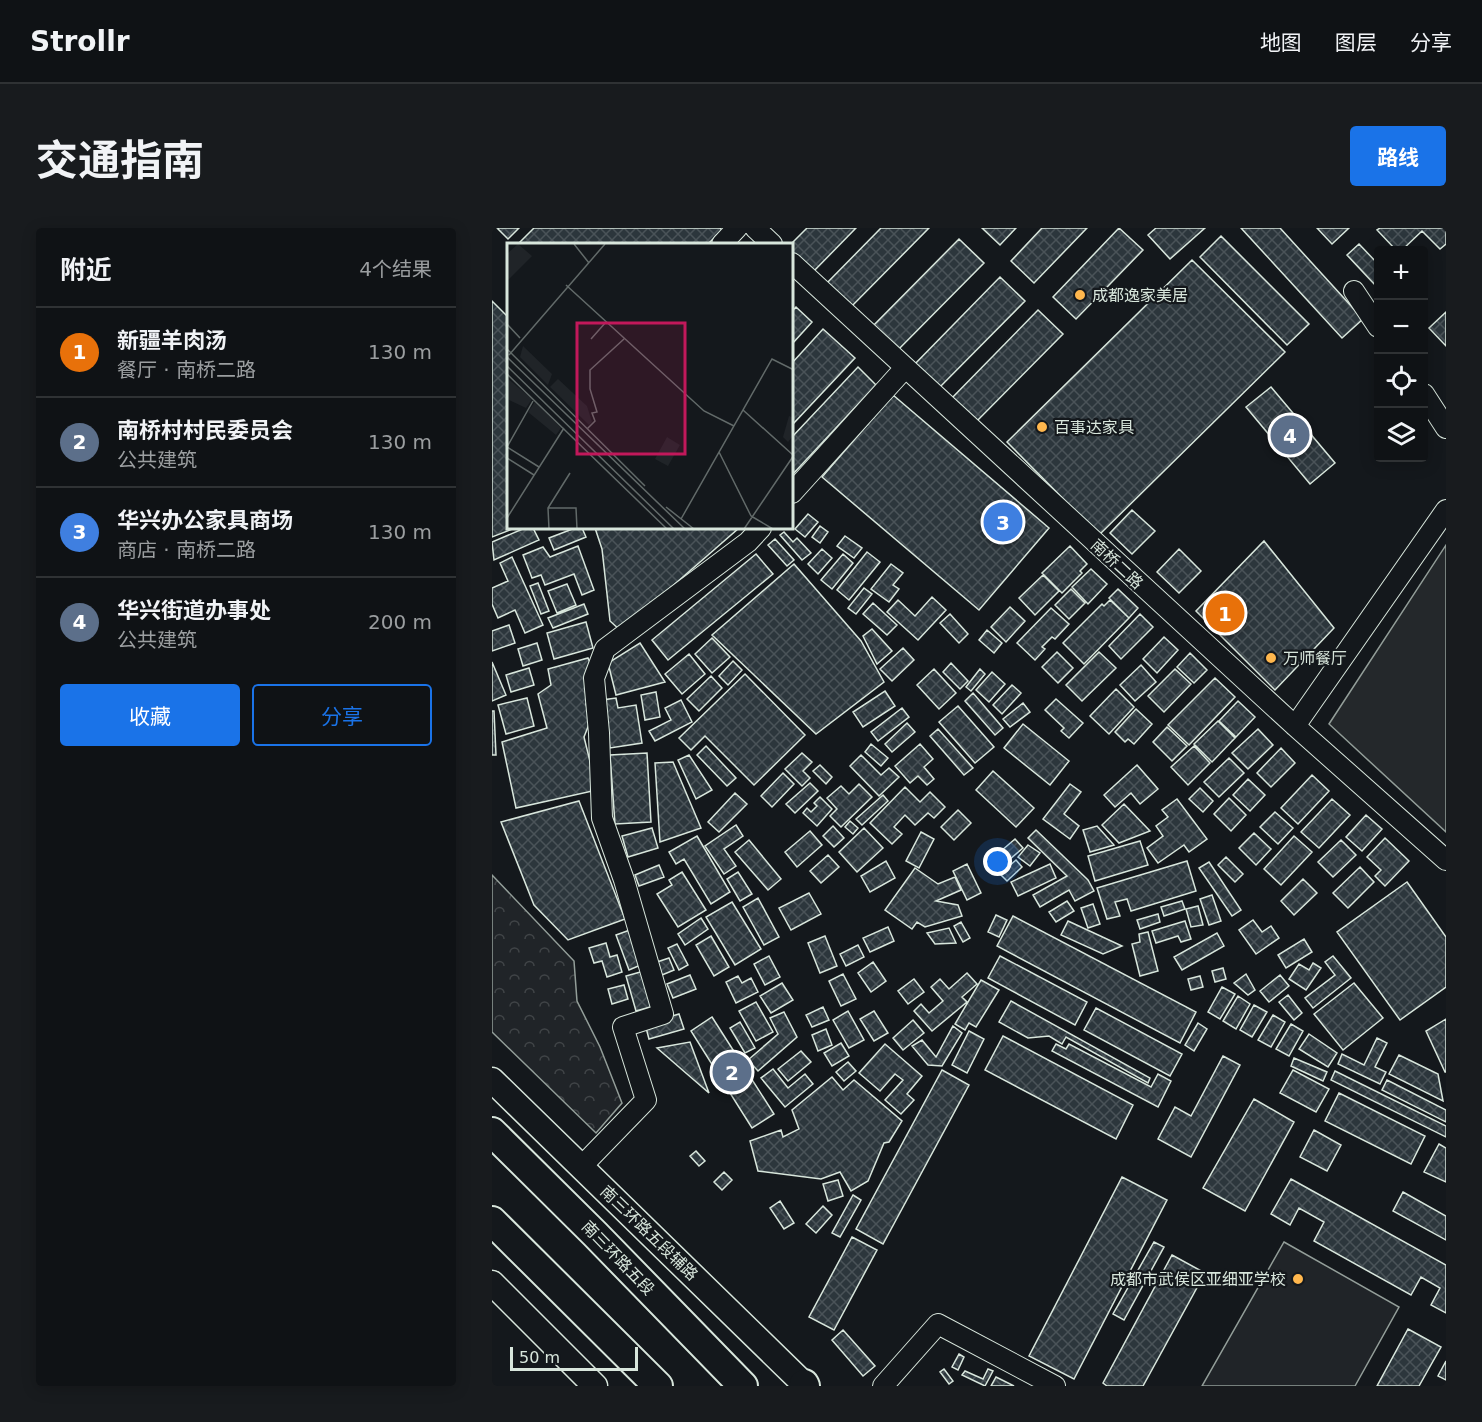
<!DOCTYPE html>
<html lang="zh">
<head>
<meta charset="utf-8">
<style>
	:root { --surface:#0f1215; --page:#181b1e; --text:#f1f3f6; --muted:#9b9ea0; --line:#2f3234; --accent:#1a73e8 }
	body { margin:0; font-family:"DejaVu Sans","Noto Sans SC",sans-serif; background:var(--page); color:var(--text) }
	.controls { position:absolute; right:18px; top:18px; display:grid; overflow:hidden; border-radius:6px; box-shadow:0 3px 15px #0003 }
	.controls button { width:54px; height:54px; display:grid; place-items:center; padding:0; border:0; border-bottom:2px solid var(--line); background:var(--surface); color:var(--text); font:30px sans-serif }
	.scale { position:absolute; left:18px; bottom:15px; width:128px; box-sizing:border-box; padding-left:6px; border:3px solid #d8e6dc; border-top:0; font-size:16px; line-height:21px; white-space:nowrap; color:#d8e6dc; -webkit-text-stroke:4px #14181c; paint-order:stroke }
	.you { position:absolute; left:506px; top:634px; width:21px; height:21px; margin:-15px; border:4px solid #fff; border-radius:50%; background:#1a73e8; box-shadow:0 0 0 9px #1a73e833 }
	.badge { display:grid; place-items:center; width:39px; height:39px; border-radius:50%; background:var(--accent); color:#fff; font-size:20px; font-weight:700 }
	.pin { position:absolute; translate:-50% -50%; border:3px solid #fff; box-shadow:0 2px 6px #0006 }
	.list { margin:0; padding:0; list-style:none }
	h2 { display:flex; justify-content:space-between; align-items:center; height:78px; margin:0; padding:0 24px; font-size:26px }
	h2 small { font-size:20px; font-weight:400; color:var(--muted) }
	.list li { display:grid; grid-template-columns:39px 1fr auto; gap:18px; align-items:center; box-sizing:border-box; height:90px; padding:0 24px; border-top:2px solid var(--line) }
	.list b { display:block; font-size:22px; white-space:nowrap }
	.list p { margin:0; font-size:20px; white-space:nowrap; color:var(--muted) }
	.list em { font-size:20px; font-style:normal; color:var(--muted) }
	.actions { display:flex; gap:12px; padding:18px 24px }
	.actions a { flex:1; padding:14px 0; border:2px solid var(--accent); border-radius:6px; text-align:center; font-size:21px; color:var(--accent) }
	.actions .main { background:var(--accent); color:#fff }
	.icon { flex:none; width:33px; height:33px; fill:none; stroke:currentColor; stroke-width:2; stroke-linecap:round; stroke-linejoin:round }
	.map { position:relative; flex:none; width:954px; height:1158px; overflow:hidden; border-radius:6px }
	header { display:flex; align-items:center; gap:36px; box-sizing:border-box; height:84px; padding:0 30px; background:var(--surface); border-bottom:2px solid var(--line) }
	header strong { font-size:28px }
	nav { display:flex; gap:33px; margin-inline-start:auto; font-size:21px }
	.intro { display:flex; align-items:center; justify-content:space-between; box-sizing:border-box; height:144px; padding:0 36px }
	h1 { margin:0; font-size:42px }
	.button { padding:15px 27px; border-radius:6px; background:var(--accent); color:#fff; font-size:21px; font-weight:700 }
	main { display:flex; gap:36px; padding:0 36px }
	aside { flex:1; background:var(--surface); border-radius:6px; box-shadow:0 3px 15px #0003 }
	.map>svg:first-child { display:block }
</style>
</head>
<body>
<header>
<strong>Strollr</strong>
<nav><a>地图</a><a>图层</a><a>分享</a></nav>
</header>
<div class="intro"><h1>交通指南</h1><a class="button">路线</a></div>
<main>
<aside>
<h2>附近<small>4个结果</small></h2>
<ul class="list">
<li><span class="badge" style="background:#e8710a">1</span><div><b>新疆羊肉汤</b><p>餐厅 · 南桥二路</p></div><em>130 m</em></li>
<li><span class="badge" style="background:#5c6f8a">2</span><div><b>南桥村村民委员会</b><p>公共建筑</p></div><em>130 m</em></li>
<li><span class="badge" style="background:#3f7fe0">3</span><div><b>华兴办公家具商场</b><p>商店 · 南桥二路</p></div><em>130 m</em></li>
<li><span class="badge" style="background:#5c6f8a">4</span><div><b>华兴街道办事处</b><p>公共建筑</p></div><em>200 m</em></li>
</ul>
<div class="actions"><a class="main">收藏</a><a>分享</a></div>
</aside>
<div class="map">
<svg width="954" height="1158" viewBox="0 0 954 1158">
	<defs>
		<pattern id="forest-crowns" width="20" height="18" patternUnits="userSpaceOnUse" patternTransform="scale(1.5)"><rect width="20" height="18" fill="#202428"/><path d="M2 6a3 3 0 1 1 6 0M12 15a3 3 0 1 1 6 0" fill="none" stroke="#404447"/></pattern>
		<pattern id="building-cross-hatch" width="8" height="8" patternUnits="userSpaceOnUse" patternTransform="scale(1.5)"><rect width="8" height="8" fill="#2c363c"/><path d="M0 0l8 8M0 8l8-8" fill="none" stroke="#4a5358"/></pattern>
	</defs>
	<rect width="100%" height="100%" fill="#14181c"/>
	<!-- forest -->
	<path fill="url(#forest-crowns)" stroke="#939e99" stroke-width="1.5" d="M0,647L82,733L85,773L108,819L130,875L104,905L0,804Z"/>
	<!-- pitch -->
	<path fill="#202428" stroke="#939e99" stroke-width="1.5" d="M792,1014L907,1079L863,1158H710Z"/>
	<!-- parking -->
	<path fill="#24282b" stroke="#939e99" stroke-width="1.5" d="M954,317V604L837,496Z"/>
	<!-- building -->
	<path fill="url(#building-cross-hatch)" stroke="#d8e6dc" stroke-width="1.5" d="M5,0H27L16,11Z
		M42,0H228L230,2L216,16H26Z
		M315,0H364L319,46L300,28L299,16Z
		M389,0H437L356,82L332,58Z
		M490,0H524L508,17Z
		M550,0H595L542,55L519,33Z
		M627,0L651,22L584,91L561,69Z
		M664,0H713L678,31L656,7Z
		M749,0H788L871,91L850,110Z
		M825,0H857L840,16Z
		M888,0H954V16L948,21L930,3L910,22H904L885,2Z
		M729,8L817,96L795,117L708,29Z
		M467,11L492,35L402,126L377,102Z
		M867,16L886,36V60L855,27Z
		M700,32L793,124L607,307L515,214Z
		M508,49L533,73L443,164L419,140Z
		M0,73L16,89V300H23L0,309Z
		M304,79L320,94L300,116V83Z
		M546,82L571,106L481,197L457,173Z
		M954,84V118L937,100Z
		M331,101L363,130L300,197V135Z
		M366,139L384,157L300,247V209Z
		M779,159L843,235L818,256L754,179Z
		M401,167L557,300L487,382L330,249Z
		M640,282L663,303L640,326L618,305Z
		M316,286L326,294L313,309L303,301Z
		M328,298L336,304L328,315L320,309Z
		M33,300H41L47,312L2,332L0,314Z
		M83,300H90L94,309L62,322L57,310Z
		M103,300H247L129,403L118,393L110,321Z
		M292,304L301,314L305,310L319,325L310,332L288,307Z
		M353,308L370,320L362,330L345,318Z
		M283,311L302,332L295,338L276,317Z
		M772,313L842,400L783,462L704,383Z
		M86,318L102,362L90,367L82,346L53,357L49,347L40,350L31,327L51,319L58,329Z
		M578,318L595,336L588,343L590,345L570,365L550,345Z
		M330,321L340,330L326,346L316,336Z
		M687,321L709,343L687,365L665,344Z
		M375,324L388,334L357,372L345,362Z
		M264,326L281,346L176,432L160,412Z
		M351,326L361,335L340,361L329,352Z
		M20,329L51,397L33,405L23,382L6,390L0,376V360L16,353L8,335Z
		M302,336L369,413L392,454L324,506L220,407Z
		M399,336L411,345L401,357L407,361L397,374L379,361Z
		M599,341L615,356L596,376L580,359Z
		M551,347L567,363L543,387L527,370Z
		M46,355L57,383L49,386L38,358Z
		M75,356L84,377L65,385L56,363Z
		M372,360L380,366L364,386L356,380Z
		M579,361L593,375L577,391L563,377Z
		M626,361L646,380L637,390L617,370Z
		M440,369L454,382L426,412L395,384L406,372L423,388Z
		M618,372L637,390L592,436L571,415L610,376L612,378Z
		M381,375L405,397L395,407L371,386Z
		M92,376L96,386L61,400L56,390Z
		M518,379L533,393L514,414L499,399Z
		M559,380L577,396L563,411L560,409L550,419L553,421L543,432L525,415Z
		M458,386L476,406L467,415L448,395Z
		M648,386L661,399L629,431L617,418Z
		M94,394L101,420L62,431L55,405Z
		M17,397L23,415L0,423V403Z
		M380,401L400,423L385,436L371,408Z
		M495,402L510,415L502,425L487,412Z
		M672,409L686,422L665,445L651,431Z
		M220,410L238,429L220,445L203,426Z
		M45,415L50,432L31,438L26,421Z
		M148,415L173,454L124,467L116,435Z
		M411,420L422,432L400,453L388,441Z
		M565,424L581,440L566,455L550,439Z
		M607,424L624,440L590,473L574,457Z
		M698,425L715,442L702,455L685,439Z
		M197,426L213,446L190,466L173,446Z
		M96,430L101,441L97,471L94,476L99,491L92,509L105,562L24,580L10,514L55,500L46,466L59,457L56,441Z
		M241,433L250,442L236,457L227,448Z
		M0,434L14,467L0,473Z
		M459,435L476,453L468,461L451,444Z
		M649,437L664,454L643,473L628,457Z
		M37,440L42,457L19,464L14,447Z
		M442,441L464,465L447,481L425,457Z
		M488,441L493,446L479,463L474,459Z
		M683,441L699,456L672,484L656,468Z
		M500,444L513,456L497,474L484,462Z
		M253,446L313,507L262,557L213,508L199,522L187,510Z
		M219,448L230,460L207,483L195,471Z
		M723,450L743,469L697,517L676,497Z
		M520,457L529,465L510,486L501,477Z
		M624,461L642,479L617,506L598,488Z
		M393,463L403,478L371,499L361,484Z
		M164,464L168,489L153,492L149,467Z
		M481,465L511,500L503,507L473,473Z
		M35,470L42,498L14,506L6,477Z
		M124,470L126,480L144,477L150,515L118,520L110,472Z
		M564,471L591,495L577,510L569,503L572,500L553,482Z
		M189,472L200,494L163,513L157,503L179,492L173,480Z
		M746,473L763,489L744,509L727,493Z
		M531,475L538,484L518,499L511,491Z
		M466,478L502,519L483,535L447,494Z
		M410,480L417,489L386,513L379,504Z
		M644,481L660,496L642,516L636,511L633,514L623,504Z
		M0,483H2L4,527H0Z
		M726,493L743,510L720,534L702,516Z
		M415,495L423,504L400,524L393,516Z
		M531,496L577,533L558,557L512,520Z
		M675,499L695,518L680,533L661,514Z
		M446,501L481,540L472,547L438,508Z
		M766,501L781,517L756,541L740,525Z
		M379,516L396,530L389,538L373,524Z
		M428,516L441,531L432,539L442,551L435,557L426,548L418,555L403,538Z
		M214,518L244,550L235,558L205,527Z
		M702,518L718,535L696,557L679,539Z
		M789,520L803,535L779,559L765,545Z
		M155,525L159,594L123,596L118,527Z
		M310,525L320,534L311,543L318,550L310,558L293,541Z
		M197,527L220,562L204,571L186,532Z
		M369,527L389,547L397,540L407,549L387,568L358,538Z
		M737,530L752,545L727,569L712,554Z
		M181,534L209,600L168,614L163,535Z
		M328,537L340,549L334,556L321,543Z
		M645,537L666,561L648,576L639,565L623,579L612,567Z
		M501,543L542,580L524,599L484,562Z
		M291,545L302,556L280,579L269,568Z
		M820,547L837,563L806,596L789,580Z
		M756,551L773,567L758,583L741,567Z
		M318,555L326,563L303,585L294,576Z
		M367,556L380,569L349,599L338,588L345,581L335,570L349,558L357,566Z
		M578,556L589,564L572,586L587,598L578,611L551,591Z
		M413,559L428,574L438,564L453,579L442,590L436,585L423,597L413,587L402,599L410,606L400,616L378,595Z
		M708,560L721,573L711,584L697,571Z
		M243,565L255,576L227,604L216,594Z
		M391,567L396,573L370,597L364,591Z
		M328,569L340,581L325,598L311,585L315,580L319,584L325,578L322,575Z
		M737,570L754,587L739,603L722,586Z
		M685,571L715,611L697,624L692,617L666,635L655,620L671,608L664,598L676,589L670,582Z
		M840,571L858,587L827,620L809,604Z
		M87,573L133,691L76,712L42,677L9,594Z
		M632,576L658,603L627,615L610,597Z
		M466,582L479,595L462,612L449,599Z
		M783,584L801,600L786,616L768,599Z
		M874,587L890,601L870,623L854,609Z
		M358,593L366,600L361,606L353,599Z
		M244,597L251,608L232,621L244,638L232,646L213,618Z
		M341,598L352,610L342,619L331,608Z
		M605,598L622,617L598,624L591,602Z
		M160,600L166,620L136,629L130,608Z
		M372,600L391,620L365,644L347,624Z
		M544,602L596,652L602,663L583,673L577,662L548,679L541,667L575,648L536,610Z
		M318,603L330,617L305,639L293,624Z
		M429,604L442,611L427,640L414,633Z
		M762,605L779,621L764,637L747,620Z
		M205,608L238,664L219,676L192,631L184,636L177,624Z
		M802,608L820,624L789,657L772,641Z
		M893,610L917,633L893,658L883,648L889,642L875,629Z
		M523,611L531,620L503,644L495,635Z
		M257,612L289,651L276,662L243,624Z
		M849,612L864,627L841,649L826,634Z
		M648,613L656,637L603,653L596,628Z
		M536,617L548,625L538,638L526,629Z
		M336,627L347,639L329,655L318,643Z
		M734,629L751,646L743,654L726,637Z
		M524,632L530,639L515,653L508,646Z
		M394,633L403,650L378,664L369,648Z
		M695,633L704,663L639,683L635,671L623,674L628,688L615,691L605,660Z
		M717,634L749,682L740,688L707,640Z
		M475,636L489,665L475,672L461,643Z
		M558,636L564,650L526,668L519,654Z
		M167,637L172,649L147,658L143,647Z
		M868,639L882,654L856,680L841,665Z
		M423,640L446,656L463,649L469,662L444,673L466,677L470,688L433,699L425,694L420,701L393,682Z
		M190,644L214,682L186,699L165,666L180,657L177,652Z
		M246,644L260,666L248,673L235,651Z
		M811,651L825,665L802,687L789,673Z
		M915,654L954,709V759L908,792L845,704Z
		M317,665L329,686L299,702L287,680Z
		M720,667L729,693L717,697L708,671Z
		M266,670L287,709L272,717L251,679Z
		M575,673L582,683L564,694L557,684Z
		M690,673L693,681L672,688L669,679Z
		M240,674L269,721L243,737L214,689Z
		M601,676L608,696L596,700L589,680Z
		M706,678L711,697L699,699L694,681Z
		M666,686L668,694L648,701L645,692Z
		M504,687L515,692L507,709L496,704Z
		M521,688L704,784L688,815L505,718Z
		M209,690L216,701L193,717L186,706Z
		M761,692L770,704L779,698L787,710L764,726L747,702Z
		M576,693L630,718L611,726L569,707Z
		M693,693L699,711L689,714L686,708L664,715L660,703Z
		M469,694L478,710L471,714L462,698Z
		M396,699L402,713L378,724L371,710Z
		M457,700L464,715L443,716L435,705Z
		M138,702L151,736L137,742L124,707Z
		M656,704L666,743L648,748L640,716L648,714L647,706Z
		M725,705L732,718L690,742L682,729Z
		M219,708L237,739L222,748L204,717Z
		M333,708L345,738L328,745L316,715Z
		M812,711L820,724L794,740L786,727Z
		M114,715L118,729L125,727L130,744L115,749L110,733L102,735L97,720Z
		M185,716L196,737L187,742L176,720Z
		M366,717L372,729L354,738L348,726Z
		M277,728L288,749L273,757L262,736Z
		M508,728L595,774L583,797L496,750Z
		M841,728L859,750L821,780L813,770L843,747L833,734Z
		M177,730L182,742L170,747L165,734Z
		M381,734L394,753L379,764L366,745Z
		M821,735L829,740L814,762L797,751L807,736L817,742Z
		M731,740L734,751L723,754L720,743Z
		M152,743L162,778L144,783L134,748Z
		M475,745L485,756L470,769L475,774L440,803L422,783L429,776L437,785L451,773L439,759L448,751L457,761Z
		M351,746L364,771L349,778L337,753Z
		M754,746L763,762L756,767L742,755Z
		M198,747L204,761L181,770L175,756Z
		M788,747L797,758L777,774L768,763Z
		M246,748L250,755L259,750L266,764L244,775L234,754Z
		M708,748L711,759L699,762L696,751Z
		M422,751L432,764L416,776L406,763Z
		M489,752L507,762L484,799L477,795L473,802L463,796Z
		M290,755L301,772L279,785L268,768Z
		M862,755L891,790L851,822L822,786Z
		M132,757L136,771L120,776L116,761Z
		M730,759L743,766L728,791L716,784Z
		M796,767L810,785L802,792L787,774Z
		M746,768L758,776L744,801L731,793Z
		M519,773L658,850L656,855L574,809L570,816L557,808L536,810L507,794Z
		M264,774L281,804L264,813L247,783Z
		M762,777L775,784L760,809L748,802Z
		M331,779L337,792L320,799L314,787Z
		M604,780L690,826L678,848L592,802Z
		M356,783L372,812L357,820L341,792Z
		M382,783L396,805L382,813L368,791Z
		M292,784L305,809L266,843L256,832L286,806L278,790Z
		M187,786L192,801L157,811L153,796Z
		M781,787L793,794L779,819L766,812Z
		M220,789L282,886L260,900L199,803Z
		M954,791V844H953L934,803Z
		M421,792L432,805L411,822L401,810Z
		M248,794L263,820L253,825L238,800Z
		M706,795L715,801L702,823L693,817Z
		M799,796L811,803L797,828L784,821Z
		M461,798L470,805L450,838L436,837L420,818L430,812L444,829Z
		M334,801L340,817L326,823L320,807Z
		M477,803L492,811L475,845L460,837Z
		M817,806L845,825L836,839L807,821Z
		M511,808L641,877L624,911L493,842Z
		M885,810L895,815L883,839L894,844L888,856L846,836L850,826L872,837Z
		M198,814L217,865L165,820Z
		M349,815L357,828L340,838L332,825Z
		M393,816L430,848L415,866L422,872L409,886L393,872L411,852L403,846L388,863L367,845Z
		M564,816L574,821L577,816L659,859L666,846L679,853L666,879L560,823Z
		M309,823L319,834L296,853L286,841Z
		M907,827L946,846L951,873L897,846Z
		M731,828L748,837L699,929L666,911L683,879L699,888Z
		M802,830L835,844L831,853L799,838Z
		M356,834L364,843L352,853L344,844Z
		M281,841L296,860L313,846L321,856L293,879L269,850Z
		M450,842L477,857L391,1016L364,1001Z
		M801,842L837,861L824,884L788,865Z
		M843,843L954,898V909L839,852Z
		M340,849L351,862L362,852L410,893L397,914L392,915L376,953L359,963L348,944L329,951L266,943L258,913L289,902L291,909L307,901L300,882Z
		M895,852L954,882V894L890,862Z
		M847,865L933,908L919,936L833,893Z
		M762,871L802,894L753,983L711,960Z
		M822,902L849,917L835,943L808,929Z
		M947,916L954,920V954L932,944Z
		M204,923L213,933L207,938L198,928Z
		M232,944L240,952L230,962L222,954Z
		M630,949L675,972L582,1151L537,1128Z
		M799,951L954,1037V1085L939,1077L948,1060L929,1049L919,1067L822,1013L832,994L807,980L798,997L779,986Z
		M346,952L351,968L336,973L331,956Z
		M911,964L954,988V1012L901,983Z
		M361,967L369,972L348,1009L340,1005Z
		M288,973L302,995L292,1001L278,980Z
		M331,978L340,987L324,1005L314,996Z
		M360,1009L385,1022L342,1102L317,1089Z
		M662,1014L672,1019L632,1092L621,1086Z
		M680,1027L713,1045L651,1158H615L611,1155Z
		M916,1101L949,1119L927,1158H885Z
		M351,1102L383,1138L371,1148L340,1112Z
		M467,1126L472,1129L466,1142L460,1139Z
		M954,1133V1152L946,1148Z
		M452,1141L461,1153L457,1156L448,1144Z
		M496,1141L501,1143L493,1158L470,1147L473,1143L491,1151Z
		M504,1149L522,1158H499Z"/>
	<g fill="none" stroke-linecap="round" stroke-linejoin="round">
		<!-- minor casing -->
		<g stroke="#d8e6dc" stroke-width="22">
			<path id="minor" d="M263,0L280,16
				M230,16L245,0
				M300,35L803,498L954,632
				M862,63L886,99
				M932,166L954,200
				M300,265L412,141
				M803,498L954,282
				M89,939L154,872L131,799L171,786L132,652L110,590L107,505L102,450L113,421L256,314L269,300
				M391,1158L446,1096L563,1158"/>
		</g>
		<!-- major casing -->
		<g stroke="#d8e6dc" stroke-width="27">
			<path id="major" d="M0,852L314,1158
				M0,1055L103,1158"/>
		</g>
		<!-- highway casing -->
		<g stroke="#d8e6dc" stroke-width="32">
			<path id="highway" d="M0,904L103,1006L251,1158
				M0,993L166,1158
				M312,1156L313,1158"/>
		</g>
		<!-- minor -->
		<use href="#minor" stroke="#14181c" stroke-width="20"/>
		<!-- major -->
		<use href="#major" stroke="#14181c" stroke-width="24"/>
		<!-- highway -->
		<use href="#highway" stroke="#14181c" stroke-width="28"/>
	</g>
	<!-- markers -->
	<g fill="#ffb74d" stroke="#14181c" stroke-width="2">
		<circle cx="588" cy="67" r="6"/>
		<circle cx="550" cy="199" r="6"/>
		<circle cx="779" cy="430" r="6"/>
		<circle cx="806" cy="1051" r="6"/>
	</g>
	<g text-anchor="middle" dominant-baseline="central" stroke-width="4.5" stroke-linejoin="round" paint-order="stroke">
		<!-- poi labels -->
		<g font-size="16" fill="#d8e6dc" stroke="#14181c" text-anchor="start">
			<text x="600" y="67">成都逸家美居</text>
			<text x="562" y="199">百事达家具</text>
			<text x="791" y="430">万师餐厅</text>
			<text x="794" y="1051" text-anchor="end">成都市武侯区亚细亚学校</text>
		</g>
		<!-- street labels -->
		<g font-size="16" fill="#d8e6dc" stroke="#14181c">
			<text transform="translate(625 336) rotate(43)">南桥二路</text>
			<text transform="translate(157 1005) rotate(44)">南三环路五段辅路</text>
			<text transform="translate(126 1030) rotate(46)">南三环路五段</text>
		</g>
	</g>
	<!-- overview -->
	<g transform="translate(15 15)">
		<rect width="286" height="286" fill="#14181c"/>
		<path d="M16,103L45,131L41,142L13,114ZM0,135L25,156L19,165L0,156ZM51,136L80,163L85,179L82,182L43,144ZM28,159L54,185L49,192L21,169Z" fill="#202428"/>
		<path d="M11,1L25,13L0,38V11ZM282,173L286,175V193L281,199L276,194ZM160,194L173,202L161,223L148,216Z" fill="#202428"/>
		<path fill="none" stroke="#626a69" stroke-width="1.5" d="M67,1L82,20M59,42L197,168L227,183M0,81L13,95M84,96L99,79M0,106L138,243M2,112L98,1M0,114L178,286M0,123L167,286M0,131L160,286M26,158L0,204L32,224M236,167L286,212M80,186L88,178L85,170L90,169L83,146V127L117,96M212,209L244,273M0,215L27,232M159,264L187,286M41,265H69L70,286M244,273L266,286M0,275L57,185M174,276L265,116L287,127M42,286L41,265L63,230M237,286L287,212"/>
		<path fill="#c2185b" fill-opacity="0.15" stroke="#c2185b" stroke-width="3" d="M70,80H178V211H70Z"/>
		<rect width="286" height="286" fill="none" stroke="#d8e6dc" stroke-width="3"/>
	</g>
</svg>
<div class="controls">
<button>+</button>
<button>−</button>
<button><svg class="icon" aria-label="locate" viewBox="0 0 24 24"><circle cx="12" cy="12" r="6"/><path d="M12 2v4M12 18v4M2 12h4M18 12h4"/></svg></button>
<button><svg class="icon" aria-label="layers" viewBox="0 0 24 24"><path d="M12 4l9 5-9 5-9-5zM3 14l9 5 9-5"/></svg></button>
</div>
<div class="scale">50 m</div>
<div class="you"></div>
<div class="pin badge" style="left:733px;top:385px;background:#e8710a">1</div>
<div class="pin badge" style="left:240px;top:844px;background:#5c6f8a">2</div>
<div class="pin badge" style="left:511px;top:294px;background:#3f7fe0">3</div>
<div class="pin badge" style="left:798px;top:207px;background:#5c6f8a">4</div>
</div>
</main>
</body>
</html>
